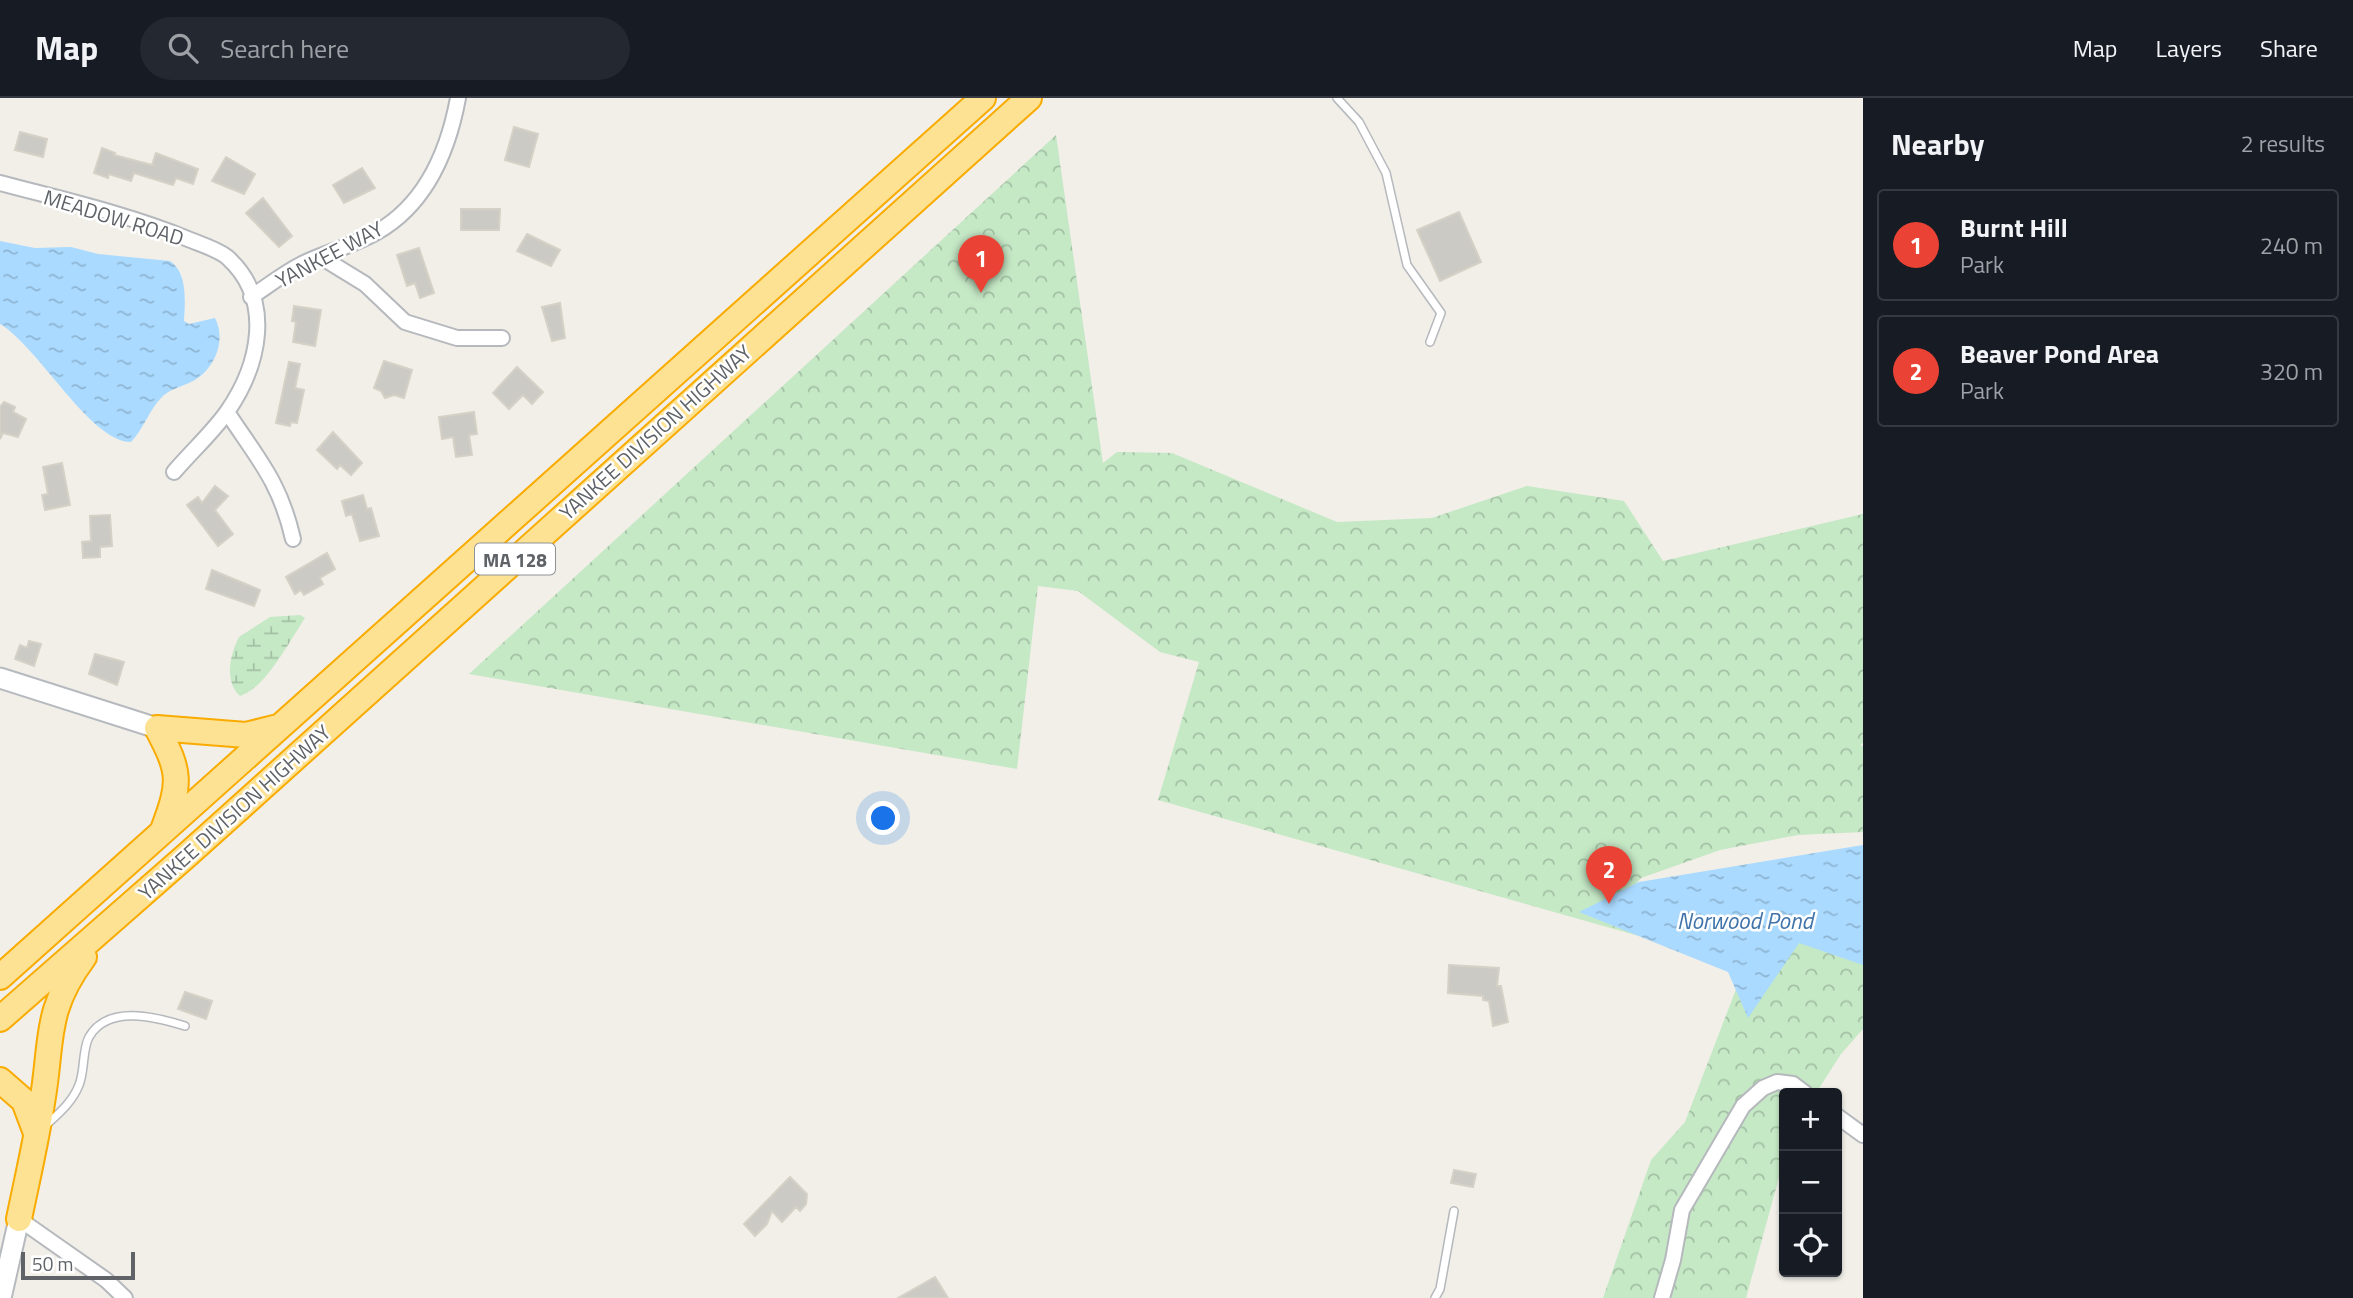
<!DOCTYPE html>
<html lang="en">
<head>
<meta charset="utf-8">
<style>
	:root { --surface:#171b24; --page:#242831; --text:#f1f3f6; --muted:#9ea1a6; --line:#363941; --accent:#ea4335 }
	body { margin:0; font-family:"Titillium Web",sans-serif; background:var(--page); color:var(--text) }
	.controls { position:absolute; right:21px; bottom:21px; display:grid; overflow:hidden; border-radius:7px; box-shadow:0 2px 5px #0004 }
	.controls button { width:63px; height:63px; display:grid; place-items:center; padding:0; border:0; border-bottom:2px solid var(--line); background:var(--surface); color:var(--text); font:35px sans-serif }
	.scale { position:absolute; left:21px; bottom:18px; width:114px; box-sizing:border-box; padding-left:7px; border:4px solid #5f6368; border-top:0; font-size:19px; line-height:24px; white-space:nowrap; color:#5f6368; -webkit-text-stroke:5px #fff; paint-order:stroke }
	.you { position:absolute; left:884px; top:721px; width:24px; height:24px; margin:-18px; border:5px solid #fff; border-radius:50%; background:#1a73e8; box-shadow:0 0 0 10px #1a73e833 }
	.badge { display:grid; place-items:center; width:46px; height:46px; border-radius:50%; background:var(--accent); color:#fff; font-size:23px; font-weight:700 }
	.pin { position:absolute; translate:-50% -58px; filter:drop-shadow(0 2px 4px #0008) }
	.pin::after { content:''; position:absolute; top:37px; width:24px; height:21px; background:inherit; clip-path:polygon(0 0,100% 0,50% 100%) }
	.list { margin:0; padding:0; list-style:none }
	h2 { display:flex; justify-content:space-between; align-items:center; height:91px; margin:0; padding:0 28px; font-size:30px }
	h2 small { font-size:23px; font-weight:400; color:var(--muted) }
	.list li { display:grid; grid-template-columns:46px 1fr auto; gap:21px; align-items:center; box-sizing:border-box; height:112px; margin:0 14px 14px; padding:0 14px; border:2px solid var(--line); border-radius:7px }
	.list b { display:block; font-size:26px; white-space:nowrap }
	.list p { margin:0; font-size:23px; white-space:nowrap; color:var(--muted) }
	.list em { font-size:23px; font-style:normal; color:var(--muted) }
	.icon { flex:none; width:38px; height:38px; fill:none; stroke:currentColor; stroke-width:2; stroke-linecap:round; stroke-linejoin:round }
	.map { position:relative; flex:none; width:1863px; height:1200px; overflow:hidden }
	header { display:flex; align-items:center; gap:42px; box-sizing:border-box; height:98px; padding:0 35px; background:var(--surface); border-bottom:2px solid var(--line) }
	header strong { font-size:33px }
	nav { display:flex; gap:38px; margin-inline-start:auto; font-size:24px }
	.search { width:490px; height:63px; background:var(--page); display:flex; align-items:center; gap:18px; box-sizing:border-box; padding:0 24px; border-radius:38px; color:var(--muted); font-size:26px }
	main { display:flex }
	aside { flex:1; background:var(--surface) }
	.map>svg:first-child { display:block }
</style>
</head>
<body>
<header>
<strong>Map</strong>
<div class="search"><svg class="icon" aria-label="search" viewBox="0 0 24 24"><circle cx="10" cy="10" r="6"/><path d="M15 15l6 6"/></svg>Search here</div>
<nav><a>Map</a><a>Layers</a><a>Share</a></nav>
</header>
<main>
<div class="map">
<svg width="1863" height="1200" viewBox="0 0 1863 1200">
	<defs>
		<pattern id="wetland-marsh" width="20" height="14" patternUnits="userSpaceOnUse" patternTransform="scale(1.75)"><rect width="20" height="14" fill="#c5e8c5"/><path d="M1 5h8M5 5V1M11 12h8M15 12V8" fill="none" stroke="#a3c0a4"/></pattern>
		<pattern id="park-crowns" width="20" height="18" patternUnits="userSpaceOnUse" patternTransform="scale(1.75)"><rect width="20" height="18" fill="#c5e8c5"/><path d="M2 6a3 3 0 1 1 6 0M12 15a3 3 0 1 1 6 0" fill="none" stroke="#a3c0a4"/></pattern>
		<pattern id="water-ripples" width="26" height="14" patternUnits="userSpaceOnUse" patternTransform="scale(1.75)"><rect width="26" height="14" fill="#aadaff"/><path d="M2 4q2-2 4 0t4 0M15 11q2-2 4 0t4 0" fill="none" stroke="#8eb4d2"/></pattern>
	</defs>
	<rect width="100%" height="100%" fill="#f1efe8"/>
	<!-- wetland -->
	<path fill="url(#wetland-marsh)" d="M300,517L305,520C290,542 266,590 240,598C224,584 230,556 239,539L270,519Z"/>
	<!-- park -->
	<path fill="url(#park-crowns)" d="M1056,37L1103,365L1117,354L1172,355L1337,424L1432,420L1527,388L1624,403L1663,463L1863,416V645L1860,647L1863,648V734L1798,737L1720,752L1641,780L1636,786L1863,830V931L1841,956L1816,995H1784V1061L1746,1200H1603L1651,1062L1685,1024L1745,868L1158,702L1199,564L1160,554L1078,493L1038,488L1017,671L469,576Z"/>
	<!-- water -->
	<path fill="url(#water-ripples)" d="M0,143L35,150L71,149L98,156L170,163C188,175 185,204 184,223L189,226L215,220C227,243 214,273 191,284C181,289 170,291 162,299C149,312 144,330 131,344C90,344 39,249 0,226Z
		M1863,747V867L1799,845L1748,920L1728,874L1579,814L1639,784Z"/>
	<!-- building -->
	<path fill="#cccac5" stroke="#d6d1c6" stroke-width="2" d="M514,29L538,36L529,69L505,62Z
		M20,34L47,41L43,59L15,52Z
		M102,50L115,55L114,57L152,67L156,55L198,71L193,86L176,80L173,87L134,75L131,83L109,76L108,80L94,75Z
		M226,59L255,76L244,96L212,83Z
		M362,70L375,90L344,105L333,87Z
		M263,100L292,138L279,149L246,115Z
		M461,111H500L499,132H461Z
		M1459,114L1481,164L1440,183L1417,132Z
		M527,136L560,152L551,168L517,153Z
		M419,150L434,195L420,200L415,185L407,188L397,157Z
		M560,205L565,240L552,243L542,209Z
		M294,208L321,212L315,248L293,244L296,224L292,223Z
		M384,263L412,272L404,300L394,297L385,300L381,293L374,290Z
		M289,264L300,266L295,290L304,292L297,325L291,324L290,328L276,325Z
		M517,269L543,294L532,306L523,297L509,311L493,295Z
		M4,304L15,309L13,314L26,321L18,339L3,335L0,341V309Z
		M474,314L477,336L469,337L472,357L456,359L453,339L442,341L439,319Z
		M333,334L362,365L351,377L340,367L337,371L317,352Z
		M62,365L70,407L45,412L42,397L48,396L43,369Z
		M215,388L228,398L215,412L233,436L218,448L187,407L198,399L202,405Z
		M363,397L367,411L371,410L379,438L360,443L352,416L346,418L342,403Z
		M110,417L112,448L100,449V459L83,460L82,444L91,443L90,418Z
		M327,455L335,471L320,480L323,486L304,497L301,492L295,496L286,479Z
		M212,472L260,492L254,508L206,491Z
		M29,543L41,546L34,568L15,561L20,547L27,550Z
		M95,556L124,564L117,587L89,576Z
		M1449,867L1499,870L1497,888H1501L1508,924L1493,928L1489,903L1483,902V898L1448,895Z
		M185,894L212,903L206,921L178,911Z
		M1454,1072L1476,1076L1473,1089L1451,1085Z
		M790,1079L807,1096L806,1106L800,1113L796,1109L782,1124L772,1113L767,1126L755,1138L744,1126Z
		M935,1179L948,1200H898Z"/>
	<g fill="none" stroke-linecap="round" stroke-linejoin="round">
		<!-- service casing -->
		<g stroke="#b5b8bc" stroke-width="10">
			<path id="service" d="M1337,0L1359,24L1386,75L1407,167L1441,215L1430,244
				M44,1029C58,1016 72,1005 79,987C85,973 82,952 89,939C108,906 156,919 185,928
				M1435,1200L1440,1191L1454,1113"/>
		</g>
		<!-- minor casing -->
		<g stroke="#b5b8bc" stroke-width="18">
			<path id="minor" d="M0,85C64,102 127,116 188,141C200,146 217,151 227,159C275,202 259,268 227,314C212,335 191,354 174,374
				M321,159L365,186L405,224L457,240H502
				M251,199C268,188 284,175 302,166C326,154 353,148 377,134C426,106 448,54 458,0
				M227,314C258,361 280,384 293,441
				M1837,1018L1863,1037
				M19,1121L106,1182L125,1200
				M1662,1200L1673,1162L1682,1112L1743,1008L1763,990L1777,984L1793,986L1805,995"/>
		</g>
		<!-- secondary casing -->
		<g stroke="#b6babf" stroke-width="23">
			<path id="secondary" d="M0,580L157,630
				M1,1200L19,1121"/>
		</g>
		<!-- motorway casing -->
		<g stroke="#f9ab00" stroke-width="28">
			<path id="motorway" d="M157,630L246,637L278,629
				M157,630C181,675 181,684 163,732
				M0,879L983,0
				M0,921L186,758L1029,0
				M0,982L24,1003L36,1035
				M19,1121C27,1082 36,1044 42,1005C53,943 43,914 84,859"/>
		</g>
		<!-- service -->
		<use href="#service" stroke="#fff" stroke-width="7"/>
		<!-- minor -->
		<use href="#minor" stroke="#fff" stroke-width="14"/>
		<!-- secondary -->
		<use href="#secondary" stroke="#fff" stroke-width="19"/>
		<!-- motorway -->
		<use href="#motorway" stroke="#fde293" stroke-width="24"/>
	</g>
	<g text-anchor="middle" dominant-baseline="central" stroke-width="5" stroke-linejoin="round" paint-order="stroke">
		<!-- shield labels -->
		<rect fill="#fff" stroke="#8f9295" stroke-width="2" x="475" y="445.5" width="80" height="31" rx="5"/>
		<g font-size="19" font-weight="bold" fill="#5f6368">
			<text x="515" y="461">MA 128</text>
		</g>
		<!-- street labels -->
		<g font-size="21" fill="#5f6368" stroke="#fff">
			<text transform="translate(114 119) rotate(17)">MEADOW ROAD</text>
			<text transform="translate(329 156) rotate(-28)">YANKEE WAY</text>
			<text transform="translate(655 334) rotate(-42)">YANKEE DIVISION HIGHWAY</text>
			<text transform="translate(234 714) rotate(-42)">YANKEE DIVISION HIGHWAY</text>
		</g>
		<!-- water labels -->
		<g font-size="23" font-style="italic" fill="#4174aa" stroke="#fff">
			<text x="1745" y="822">Norwood Pond</text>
		</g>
	</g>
</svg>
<div class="controls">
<button>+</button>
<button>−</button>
<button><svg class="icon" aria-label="locate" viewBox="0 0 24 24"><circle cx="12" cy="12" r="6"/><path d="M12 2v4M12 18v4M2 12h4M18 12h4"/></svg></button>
</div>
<div class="scale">50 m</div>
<div class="you"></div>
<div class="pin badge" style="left:981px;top:195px">1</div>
<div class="pin badge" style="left:1609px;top:806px">2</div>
</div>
<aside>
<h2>Nearby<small>2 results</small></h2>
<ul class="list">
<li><span class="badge">1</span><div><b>Burnt Hill</b><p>Park</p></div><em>240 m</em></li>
<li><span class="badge">2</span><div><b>Beaver Pond Area</b><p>Park</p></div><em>320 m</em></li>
</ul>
</aside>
</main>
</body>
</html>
